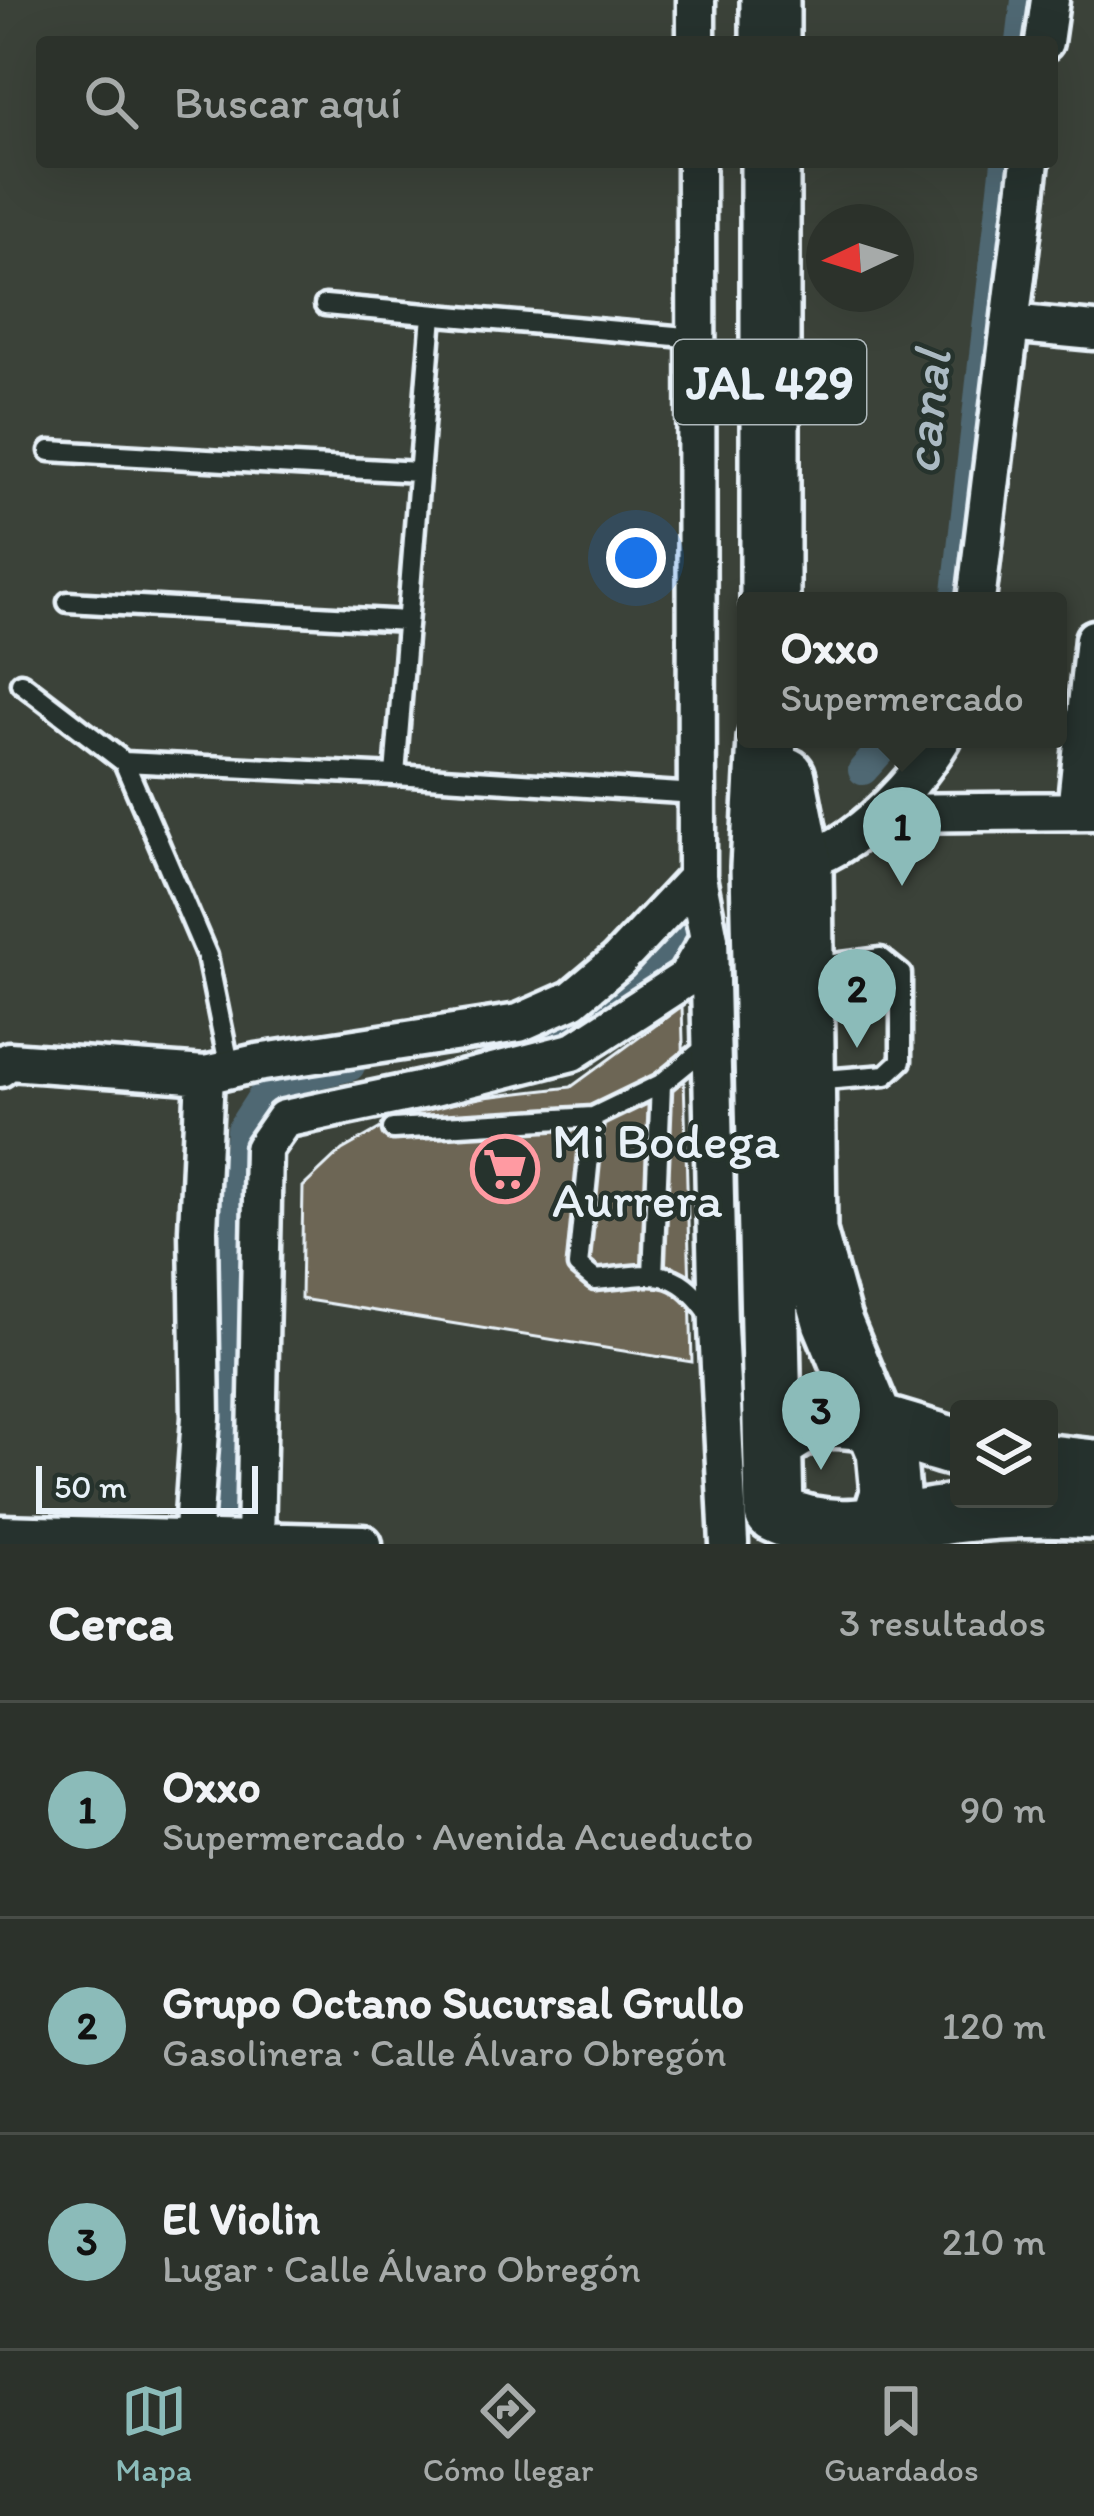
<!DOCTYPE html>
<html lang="es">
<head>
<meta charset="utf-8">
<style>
	:root { --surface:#2c322b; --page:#383e37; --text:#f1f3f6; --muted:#a6aaa9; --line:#484d47; --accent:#8bbbb9 }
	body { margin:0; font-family:Itim,sans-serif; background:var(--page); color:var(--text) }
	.controls { position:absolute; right:36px; bottom:36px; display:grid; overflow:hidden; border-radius:12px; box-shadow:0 12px 48px #0002 }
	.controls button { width:108px; height:108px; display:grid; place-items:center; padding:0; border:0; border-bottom:3px solid var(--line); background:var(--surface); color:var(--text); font:60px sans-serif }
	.compass { position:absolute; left:806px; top:204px; width:108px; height:108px; border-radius:50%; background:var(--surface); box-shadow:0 12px 48px #0002; rotate:266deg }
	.scale { position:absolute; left:36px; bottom:30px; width:222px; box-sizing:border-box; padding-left:12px; border:6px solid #e8f1f8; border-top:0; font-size:33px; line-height:42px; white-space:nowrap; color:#e8f1f8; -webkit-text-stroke:9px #26332d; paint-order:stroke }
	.you { position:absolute; left:636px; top:558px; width:42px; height:42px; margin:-30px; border:9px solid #fff; border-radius:50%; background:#1a73e8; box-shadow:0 0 0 18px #1a73e833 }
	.badge { display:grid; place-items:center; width:78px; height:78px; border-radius:50%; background:var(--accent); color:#111; font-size:39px; font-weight:700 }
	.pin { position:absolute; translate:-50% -99px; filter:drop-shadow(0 3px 6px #0008) }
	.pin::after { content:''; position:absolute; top:63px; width:42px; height:36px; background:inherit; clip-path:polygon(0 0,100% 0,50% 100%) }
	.popup { position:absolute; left:737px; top:592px; width:330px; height:156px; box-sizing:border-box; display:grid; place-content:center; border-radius:12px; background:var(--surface); filter:drop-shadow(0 3px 9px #0005); font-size:39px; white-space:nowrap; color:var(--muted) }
	.popup b { font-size:45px; color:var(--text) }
	.popup::after { content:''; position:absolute; left:50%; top:100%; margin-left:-24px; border:24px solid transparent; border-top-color:var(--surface) }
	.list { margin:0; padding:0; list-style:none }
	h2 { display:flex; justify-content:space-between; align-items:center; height:156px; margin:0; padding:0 48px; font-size:51px }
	h2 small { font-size:39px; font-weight:400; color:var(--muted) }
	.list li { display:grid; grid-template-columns:78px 1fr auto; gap:36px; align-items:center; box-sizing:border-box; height:216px; padding:0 48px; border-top:3px solid var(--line) }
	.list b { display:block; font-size:45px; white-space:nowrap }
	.list p { margin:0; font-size:39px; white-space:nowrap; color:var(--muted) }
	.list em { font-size:39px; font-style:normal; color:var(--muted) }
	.icon { flex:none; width:66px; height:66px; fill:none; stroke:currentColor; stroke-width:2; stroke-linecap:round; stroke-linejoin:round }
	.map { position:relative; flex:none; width:1094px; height:1544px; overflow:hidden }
	.search { position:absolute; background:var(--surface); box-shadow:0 12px 48px #0002; left:36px; right:36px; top:36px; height:132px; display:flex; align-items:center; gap:30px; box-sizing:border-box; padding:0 42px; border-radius:12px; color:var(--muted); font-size:45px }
	.sheet { height:804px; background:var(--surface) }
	nav { display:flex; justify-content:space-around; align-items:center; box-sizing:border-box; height:168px; border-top:3px solid var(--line); background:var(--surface); font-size:33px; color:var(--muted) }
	nav a { display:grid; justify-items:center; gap:6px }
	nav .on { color:var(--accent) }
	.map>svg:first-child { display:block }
</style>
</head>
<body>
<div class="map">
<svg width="1094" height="1544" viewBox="0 0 1094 1544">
	<rect width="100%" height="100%" fill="#3b4239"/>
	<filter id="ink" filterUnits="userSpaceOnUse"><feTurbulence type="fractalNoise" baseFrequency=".00833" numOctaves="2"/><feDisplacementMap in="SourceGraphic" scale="24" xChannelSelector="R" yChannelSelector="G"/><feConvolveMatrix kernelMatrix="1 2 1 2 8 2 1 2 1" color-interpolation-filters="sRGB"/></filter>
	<g filter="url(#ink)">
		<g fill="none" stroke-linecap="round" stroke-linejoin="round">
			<!-- canal -->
			<path stroke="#4f6773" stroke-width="30" d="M1021,42L1026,0
				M956,601L1006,162
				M863,770L891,739
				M492,1043L565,1032L619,994L688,933
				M229,1516L232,1227L241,1130L270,1085L350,1066"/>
		</g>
		<!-- building -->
		<path fill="#6d6655" stroke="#e8f1f8" stroke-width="3" d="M682,1006L692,1362L301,1299L303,1187L342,1150L409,1112L485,1097L571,1087Z"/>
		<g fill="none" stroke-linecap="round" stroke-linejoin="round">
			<!-- lane casing -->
			<g stroke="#e8f1f8" stroke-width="27">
				<path id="lane" d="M325,305L697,338
					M432,315L395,775L697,794
					M50,451L418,472
					M68,602L407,621
					M21,683L124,762L207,956L230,1069
					M124,762L395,775
					M811,967L881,958L901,974V1061L886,1075L811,1081
					M710,1044L661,1084L593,1117L578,1266L595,1280C652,1275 675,1262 711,1316
					M393,1129L593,1117
					M653,1275L661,1084"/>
			</g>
			<!-- street casing -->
			<g stroke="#e8f1f8" stroke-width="45">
				<path id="street" d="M696,0V42
					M1044,42L1050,0
					M696,162L697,877L709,939L718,1327L729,1544
					M1010,323L1094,331
					M976,601L1030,162
					M1076,811L1094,639
					M884,813L1094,811
					M786,864C846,859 912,789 942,739
					M0,1068L9,1061L205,1075L257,1063L519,1023L573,999L618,961L697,877
					M0,1534L363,1544
					M192,1544L201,1417L198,1230L205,1075
					M255,1544L263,1149L284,1119L422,1090L572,1052L686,978L709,939"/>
			</g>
			<!-- primary casing -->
			<g stroke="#e8f1f8" stroke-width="66">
				<path id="primary" d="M770,42V0
					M770,601V162
					M767,739L760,867L774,1513C835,1544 893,1521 962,1513C1006,1508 1050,1507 1094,1510
					M786,777L803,863L807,1232L832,1321L886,1451L890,1493L877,1534
					M773,1444C789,1433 805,1421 825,1419C868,1415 918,1438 959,1448
					M1049,1464L1094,1469"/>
			</g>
			<!-- lane -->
			<use href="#lane" stroke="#26332d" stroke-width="18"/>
			<!-- street -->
			<use href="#street" stroke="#26332d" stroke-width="36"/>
			<!-- primary -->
			<use href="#primary" stroke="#26332d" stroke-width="57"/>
		</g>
	</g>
	<!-- icons -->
	<defs>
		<g id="supermarket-ring" transform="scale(3.45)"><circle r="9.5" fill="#26332d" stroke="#ff9aa2" stroke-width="1.5"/><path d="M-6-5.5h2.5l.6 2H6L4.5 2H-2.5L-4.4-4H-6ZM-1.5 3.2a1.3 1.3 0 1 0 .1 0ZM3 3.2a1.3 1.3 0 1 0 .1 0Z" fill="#ff9aa2"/></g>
	</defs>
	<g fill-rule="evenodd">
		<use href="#supermarket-ring" x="505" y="1169"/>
	</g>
	<g text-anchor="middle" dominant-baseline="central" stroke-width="9" stroke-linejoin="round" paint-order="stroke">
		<!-- shield labels -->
		<rect fill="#26332d" stroke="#aeb8bb" stroke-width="3" x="674" y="340" width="192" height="84" rx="9"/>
		<g font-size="48" font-weight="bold" fill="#e8f1f8">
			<text x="770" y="382">JAL 429</text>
		</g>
		<!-- poi labels -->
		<g font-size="51" fill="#e8f1f8" stroke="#26332d" text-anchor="start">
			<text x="552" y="1140">Mi Bodega<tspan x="552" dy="59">Aurrera</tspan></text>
		</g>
		<!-- water labels -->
		<g font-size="54" font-style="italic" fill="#abbac3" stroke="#26332d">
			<text transform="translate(926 412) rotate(-84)">canal</text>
		</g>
	</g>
</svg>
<div class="controls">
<button><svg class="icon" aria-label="layers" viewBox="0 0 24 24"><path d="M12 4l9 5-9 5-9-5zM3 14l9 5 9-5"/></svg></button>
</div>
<svg class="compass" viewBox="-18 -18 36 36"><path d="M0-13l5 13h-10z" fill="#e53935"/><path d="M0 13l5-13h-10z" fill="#a6aaa9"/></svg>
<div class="scale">50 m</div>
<div class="you"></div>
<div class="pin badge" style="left:902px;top:886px">1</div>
<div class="popup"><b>Oxxo</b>Supermercado</div>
<div class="pin badge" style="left:857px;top:1048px">2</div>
<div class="pin badge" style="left:821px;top:1470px">3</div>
<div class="search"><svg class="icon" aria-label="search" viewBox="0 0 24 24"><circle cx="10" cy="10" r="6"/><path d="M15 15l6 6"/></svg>Buscar aquí</div>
</div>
<section class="sheet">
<h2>Cerca<small>3 resultados</small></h2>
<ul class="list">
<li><span class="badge">1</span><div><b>Oxxo</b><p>Supermercado · Avenida Acueducto</p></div><em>90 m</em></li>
<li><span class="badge">2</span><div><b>Grupo Octano Sucursal Grullo</b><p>Gasolinera · Calle Álvaro Obregón</p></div><em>120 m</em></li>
<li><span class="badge">3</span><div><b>El Violin</b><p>Lugar · Calle Álvaro Obregón</p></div><em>210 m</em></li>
</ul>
</section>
<nav>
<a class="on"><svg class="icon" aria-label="map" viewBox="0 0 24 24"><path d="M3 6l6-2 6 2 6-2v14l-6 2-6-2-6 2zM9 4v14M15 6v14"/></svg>Mapa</a>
<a><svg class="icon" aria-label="directions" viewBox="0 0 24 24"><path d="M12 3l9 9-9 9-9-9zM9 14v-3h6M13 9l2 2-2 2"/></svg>Cómo llegar</a>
<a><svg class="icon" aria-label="saved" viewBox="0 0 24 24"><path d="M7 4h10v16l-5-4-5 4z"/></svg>Guardados</a>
</nav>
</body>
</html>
